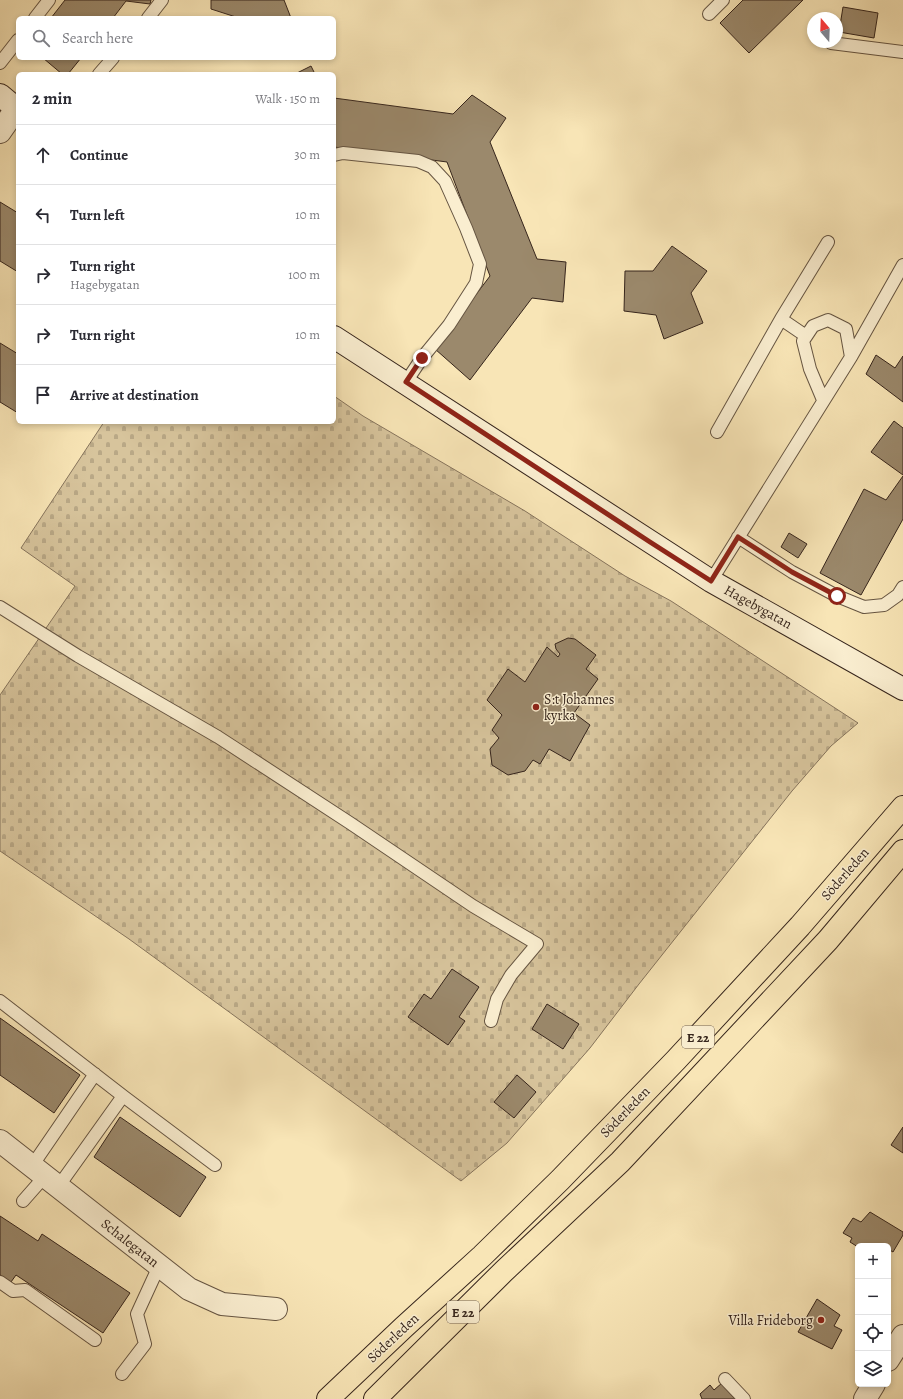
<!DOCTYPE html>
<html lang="en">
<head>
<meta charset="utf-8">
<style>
	:root { --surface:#fff; --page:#f7f7f7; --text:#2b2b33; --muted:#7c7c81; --line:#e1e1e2 }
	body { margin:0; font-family:Alegreya,serif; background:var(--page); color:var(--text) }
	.controls { position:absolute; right:12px; bottom:12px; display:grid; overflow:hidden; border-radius:6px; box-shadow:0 2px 6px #0003 }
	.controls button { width:36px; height:36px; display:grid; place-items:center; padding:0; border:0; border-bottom:1px solid var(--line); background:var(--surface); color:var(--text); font:20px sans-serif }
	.compass { position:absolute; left:807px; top:12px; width:36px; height:36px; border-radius:50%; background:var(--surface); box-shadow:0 2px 6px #0003; rotate:341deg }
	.stop { position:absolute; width:12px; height:12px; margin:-9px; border:3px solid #8f2418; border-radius:50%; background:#fff }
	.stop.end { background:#8f2418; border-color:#fff; box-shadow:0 1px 4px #0008 }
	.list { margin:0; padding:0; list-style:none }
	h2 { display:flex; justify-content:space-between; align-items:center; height:52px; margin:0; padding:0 16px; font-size:17px }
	h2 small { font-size:13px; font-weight:400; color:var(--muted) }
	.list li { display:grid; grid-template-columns:26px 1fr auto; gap:12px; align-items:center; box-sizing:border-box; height:60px; padding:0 16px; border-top:1px solid var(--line) }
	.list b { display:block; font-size:15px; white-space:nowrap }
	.list p { margin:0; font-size:13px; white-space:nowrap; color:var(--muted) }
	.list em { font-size:13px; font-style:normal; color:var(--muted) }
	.icon { flex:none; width:22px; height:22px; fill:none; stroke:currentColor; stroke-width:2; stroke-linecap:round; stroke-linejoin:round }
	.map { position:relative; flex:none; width:903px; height:1399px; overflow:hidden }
	.search { position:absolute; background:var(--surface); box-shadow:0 2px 6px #0003; left:16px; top:16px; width:320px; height:44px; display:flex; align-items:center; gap:10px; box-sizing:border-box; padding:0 14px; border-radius:6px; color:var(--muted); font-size:15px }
	.panel { position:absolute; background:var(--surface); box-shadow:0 2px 6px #0003; left:16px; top:72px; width:320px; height:352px; border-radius:6px }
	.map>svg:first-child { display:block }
</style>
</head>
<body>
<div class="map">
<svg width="903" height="1399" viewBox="0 0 903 1399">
	<defs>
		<pattern id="cemetery-stones" width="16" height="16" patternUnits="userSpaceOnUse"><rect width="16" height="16" fill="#d7c49c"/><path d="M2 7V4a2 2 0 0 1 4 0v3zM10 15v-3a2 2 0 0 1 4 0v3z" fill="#b9a886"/></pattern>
	</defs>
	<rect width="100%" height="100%" fill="#f8e5b6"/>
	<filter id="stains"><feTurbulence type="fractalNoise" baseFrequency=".005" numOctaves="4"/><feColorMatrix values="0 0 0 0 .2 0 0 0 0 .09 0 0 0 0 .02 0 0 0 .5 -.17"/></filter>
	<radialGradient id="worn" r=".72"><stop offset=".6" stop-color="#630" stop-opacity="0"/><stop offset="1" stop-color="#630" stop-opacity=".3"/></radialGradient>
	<!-- cemetery -->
	<path fill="url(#cemetery-stones)" stroke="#86745c" d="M334,396L363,416L525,511L625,576L671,601L858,723L831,746L792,791L639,984L590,1048L507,1143L461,1181L129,939L0,851V695L75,586L21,548L104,422H334Z"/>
	<!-- building -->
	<path fill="#9b896c" stroke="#36251c" d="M65,0H151L150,4L126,1L113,18H51Z
		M211,0H284L291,18H239L211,9Z
		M743,0H803L749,53L720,23Z
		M843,7L878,13L874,38L839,32Z
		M43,58H81L68,74H62Z
		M311,66L315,74H295Z
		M472,95L506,118L490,142L537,259L566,262L563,302L532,298L470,380L435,349L490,276L447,162L334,147V98L453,114Z
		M0,202L18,213V272L0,261Z
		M672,246L707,271L691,293L703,323L664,339L656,315L624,311L625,271H653Z
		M0,343L18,354V413L0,402Z
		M876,355L895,368L903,356V402L866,374Z
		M894,421L903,428V475L871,452Z
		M903,476V519L861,595L820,573L864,489L886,500Z
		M789,533L807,544L798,558L781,547Z
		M568,638L575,639L596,655L586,669L598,679L574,713L590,725L570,761L549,749L540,764L533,760L525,771L508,775L492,765L490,749L499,738L492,730L502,715L487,700L508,669L525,682L547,647L558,657L560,654L556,649L555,644Z
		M452,969L479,987L459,1017L465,1021L448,1045L408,1017L424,994L431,999Z
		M547,1004L579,1024L563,1049L532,1029Z
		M0,1018L80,1075L54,1113L0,1075Z
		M517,1075L536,1092L514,1118L494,1102Z
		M120,1117L206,1177L180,1217L94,1157Z
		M903,1127V1153L891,1145Z
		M870,1212L903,1232V1235L893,1252L888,1249V1246L858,1247L850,1242L852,1238L843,1233L853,1218L861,1222Z
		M0,1216L38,1241L42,1234L130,1293L103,1333L16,1275L11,1282L0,1275Z
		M817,1299L840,1315L834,1326L842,1330L832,1349L798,1332Z
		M722,1383L735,1399H702L700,1394L710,1385L714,1390Z"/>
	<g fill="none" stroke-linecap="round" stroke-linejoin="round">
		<!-- lane casing -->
		<g stroke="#665542" stroke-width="14">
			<path id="lane" d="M709,14L723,0
				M35,18L49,0
				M148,18L162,0
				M831,43L903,52
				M0,63L18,40
				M99,74L113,58
				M334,155L343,153L418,161L432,167L445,181L466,228L480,264L476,283L449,325L422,358L406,382
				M781,319L828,242
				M851,357L903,265
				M717,432L781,319L806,336
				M738,537L792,572L837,596L864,607L884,605L898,595L903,587
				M711,581L851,357L846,329L828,320L813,326L803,341L810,369L823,400
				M0,607L78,656L218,737L350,823L473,906L537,944L511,975L497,999L491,1021
				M0,1001L123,1096
				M32,1166L95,1074
				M58,1187L123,1096L215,1165
				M23,1201L45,1176
				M0,1282L13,1291L25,1290L95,1340
				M122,1374L145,1344L137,1314L159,1266
				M725,1379L744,1399"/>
		</g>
		<!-- street casing -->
		<g stroke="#665542" stroke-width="24">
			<path id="street" d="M0,132L16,109
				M0,1141L189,1289L222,1304L276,1309
				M888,1360L903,1336
				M865,1399L874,1384"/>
		</g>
		<!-- secondary casing -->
		<g stroke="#36251c" stroke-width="24">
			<path id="secondary" d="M0,95L18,110
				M334,337L711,581L903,689"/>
		</g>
		<!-- highway casing -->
		<g stroke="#36251c" stroke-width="24">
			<path id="highway" d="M328,1399L404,1327L482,1256L560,1180L676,1060L800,926L903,807
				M375,1399L504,1271L620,1162L828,940L903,851"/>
		</g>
		<!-- lane -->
		<use href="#lane" stroke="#faeed0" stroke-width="12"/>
		<!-- street -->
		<use href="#street" stroke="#faeed0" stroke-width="22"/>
		<!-- secondary -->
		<use href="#secondary" stroke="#faeed0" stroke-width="22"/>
		<!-- highway -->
		<use href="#highway" stroke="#f8e5b6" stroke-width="22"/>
	</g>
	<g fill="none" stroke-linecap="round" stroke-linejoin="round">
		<!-- route -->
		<path stroke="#8f2418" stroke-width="5" d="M422,358L406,382L650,542L711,581L738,537L792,572L837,596"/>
	</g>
	<!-- markers -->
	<g fill="#8f2418" stroke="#faeed0" stroke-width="1.5">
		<circle cx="536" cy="707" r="4"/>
		<circle cx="821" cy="1320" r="4"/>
	</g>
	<g text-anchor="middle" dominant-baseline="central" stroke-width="3" stroke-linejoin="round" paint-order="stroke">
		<!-- shield labels -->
		<g fill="#faeed0" stroke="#716152" stroke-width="1">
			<rect x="682" y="1026" width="32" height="22" rx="3"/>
			<rect x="447" y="1301" width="32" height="22" rx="3"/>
		</g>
		<g font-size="13" font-weight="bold" fill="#36251c">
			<text x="698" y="1037">E 22</text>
			<text x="463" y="1312">E 22</text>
		</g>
		<!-- street labels -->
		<g font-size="14" fill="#36251c" stroke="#faeed0">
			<text transform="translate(758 607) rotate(29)">Hagebygatan</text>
			<text transform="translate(845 874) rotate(-49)">Söderleden</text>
			<text transform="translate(625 1112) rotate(-46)">Söderleden</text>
			<text transform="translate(130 1243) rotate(38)">Schalegatan</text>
			<text transform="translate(393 1338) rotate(-43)">Söderleden</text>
		</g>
		<!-- poi labels -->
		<g font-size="14" fill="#36251c" stroke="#faeed0" text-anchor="start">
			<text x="544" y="699">S:t Johannes<tspan x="544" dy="16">kyrka</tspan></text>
			<text x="813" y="1320" text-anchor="end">Villa Frideborg</text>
		</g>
	</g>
	<rect width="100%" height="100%" filter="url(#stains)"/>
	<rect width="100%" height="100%" fill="url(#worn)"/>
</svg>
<div class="controls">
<button>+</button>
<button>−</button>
<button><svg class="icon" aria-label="locate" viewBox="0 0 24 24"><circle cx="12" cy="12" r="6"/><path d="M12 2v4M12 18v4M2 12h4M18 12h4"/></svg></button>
<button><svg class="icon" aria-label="layers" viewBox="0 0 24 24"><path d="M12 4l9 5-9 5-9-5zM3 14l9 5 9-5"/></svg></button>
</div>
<svg class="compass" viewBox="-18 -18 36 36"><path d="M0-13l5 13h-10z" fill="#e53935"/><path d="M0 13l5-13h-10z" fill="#7c7c81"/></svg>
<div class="stop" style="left:837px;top:596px"></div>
<div class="stop end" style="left:422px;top:358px"></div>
<div class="search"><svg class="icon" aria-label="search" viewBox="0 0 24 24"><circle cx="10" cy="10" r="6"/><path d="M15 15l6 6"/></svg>Search here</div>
<section class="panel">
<h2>2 min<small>Walk · 150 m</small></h2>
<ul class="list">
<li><svg class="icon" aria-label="ahead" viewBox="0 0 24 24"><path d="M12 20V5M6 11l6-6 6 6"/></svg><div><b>Continue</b></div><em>30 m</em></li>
<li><svg class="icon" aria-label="left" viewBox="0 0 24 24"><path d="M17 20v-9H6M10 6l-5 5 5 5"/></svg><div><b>Turn left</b></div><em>10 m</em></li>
<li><svg class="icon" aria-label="right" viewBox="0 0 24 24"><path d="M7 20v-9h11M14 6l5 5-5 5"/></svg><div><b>Turn right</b><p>Hagebygatan</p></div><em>100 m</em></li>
<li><svg class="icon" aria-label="right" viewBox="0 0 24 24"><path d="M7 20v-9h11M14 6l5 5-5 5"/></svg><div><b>Turn right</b></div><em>10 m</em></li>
<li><svg class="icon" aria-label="arrive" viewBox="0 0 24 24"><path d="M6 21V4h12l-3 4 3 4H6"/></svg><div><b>Arrive at destination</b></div></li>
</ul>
</section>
</div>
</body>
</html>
